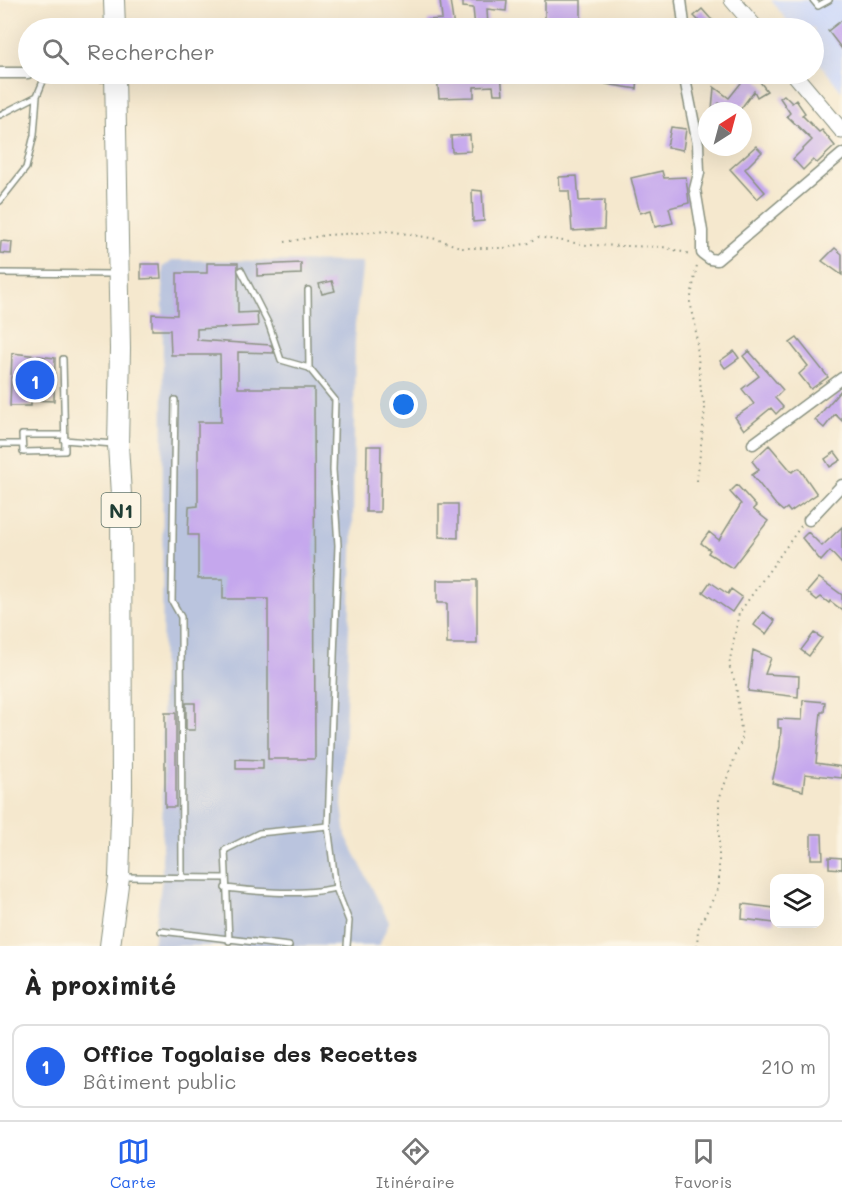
<!DOCTYPE html>
<html lang="fr">
<head>
<meta charset="utf-8">
<style>
	:root { --surface:#fff; --page:#f6f6f6; --text:#222; --muted:#767676; --line:#e0e0e0; --accent:#2563eb }
	body { margin:0; font-family:Mali,sans-serif; background:var(--page); color:var(--text) }
	.controls { position:absolute; right:18px; bottom:18px; display:grid; overflow:hidden; border-radius:12px; box-shadow:0 6px 24px #0002 }
	.controls button { width:54px; height:54px; display:grid; place-items:center; padding:0; border:0; border-bottom:2px solid var(--line); background:var(--surface); color:var(--text); font:30px sans-serif }
	.compass { position:absolute; left:698px; top:102px; width:54px; height:54px; border-radius:50%; background:var(--surface); box-shadow:0 6px 24px #0002; rotate:36deg }
	.you { position:absolute; left:404px; top:405px; width:21px; height:21px; margin:-15px; border:4px solid #fff; border-radius:50%; background:#1a73e8; box-shadow:0 0 0 9px #1a73e833 }
	.badge { display:grid; place-items:center; width:39px; height:39px; border-radius:50%; background:var(--accent); color:#fff; font-size:20px; font-weight:700 }
	.pin { position:absolute; translate:-50% -50%; border:3px solid #fff; box-shadow:0 2px 6px #0006 }
	.list { margin:0; padding:0; list-style:none }
	h2 { display:flex; justify-content:space-between; align-items:center; height:78px; margin:0; padding:0 24px; font-size:26px }
	h2 small { font-size:20px; font-weight:400; color:var(--muted) }
	.list li { display:grid; grid-template-columns:39px 1fr auto; gap:18px; align-items:center; box-sizing:border-box; height:84px; margin:0 12px 12px; padding:0 12px; border:2px solid var(--line); border-radius:12px }
	.list b { display:block; font-size:22px; white-space:nowrap }
	.list p { margin:0; font-size:20px; white-space:nowrap; color:var(--muted) }
	.list em { font-size:20px; font-style:normal; color:var(--muted) }
	.icon { flex:none; width:33px; height:33px; fill:none; stroke:currentColor; stroke-width:2; stroke-linecap:round; stroke-linejoin:round }
	.map { position:relative; flex:none; width:842px; height:946px; overflow:hidden }
	.search { position:absolute; background:var(--surface); box-shadow:0 6px 24px #0002; left:18px; right:18px; top:18px; height:66px; display:flex; align-items:center; gap:15px; box-sizing:border-box; padding:0 21px; border-radius:33px; color:var(--muted); font-size:22px }
	.sheet { height:174px; background:var(--surface) }
	nav { display:flex; justify-content:space-around; align-items:center; box-sizing:border-box; height:84px; border-top:2px solid var(--line); background:var(--surface); font-size:16px; color:var(--muted) }
	nav a { display:grid; justify-items:center; gap:3px }
	nav .on { color:var(--accent) }
	.map>svg:first-child { display:block }
</style>
</head>
<body>
<div class="map">
<svg width="842" height="946" viewBox="0 0 842 946">
	<rect width="100%" height="100%" fill="#fcf5e5"/>
	<filter id="ink" filterUnits="userSpaceOnUse"><feTurbulence type="fractalNoise" baseFrequency=".0167" numOctaves="2"/><feDisplacementMap in="SourceGraphic" scale="12" xChannelSelector="R" yChannelSelector="G"/><feConvolveMatrix kernelMatrix="1 2 1 2 8 2 1 2 1" color-interpolation-filters="sRGB"/></filter>
	<filter id="wash" filterUnits="userSpaceOnUse"><feTurbulence type="fractalNoise" baseFrequency=".008" numOctaves="4" result="noise"/><feDisplacementMap in="SourceGraphic" scale="24" xChannelSelector="R" yChannelSelector="G"/><feGaussianBlur stdDeviation="1.35" result="paint"/><feColorMatrix in="noise" values="0 0 0 0 0 0 0 0 0 0 0 0 0 0 0 0 0 1.4 0 .05"/><feComposite in="paint" operator="in"/></filter>
	<g filter="url(#wash)">
		<rect width="100%" height="100%" fill="#f5e8ce"/>
		<!-- built -->
		<path fill="#cfdafa" d="M771,0H842V92L814,56V28H793Z"/>
		<!-- industrial -->
		<path fill="#bac4de" d="M172,260L363,262L355,325L353,529L342,806L346,836L389,922L379,946H153L162,877L163,267Z"/>
		<g id="blocks">
			<!-- building -->
			<path fill="#c5a7ed" d="M440,0H450L454,28H429L428,20L442,19Z
				M463,0H507L506,11L487,9L488,28H475L473,8L463,7Z
				M545,0H581V28H545Z
				M702,9L710,18L722,28H706L694,16Z
				M842,20V49L828,31Z
				M461,74H501L503,94H494L493,86L474,87V97L439,98L437,76Z
				M607,74L638,76L637,89L606,84Z
				M742,74H754L767,91L757,97L754,91L739,111H734L725,105L723,107L719,103L712,110L714,87L729,98L745,78Z
				M784,95L792,103L796,100L805,113L802,115L819,132L822,130L835,146L817,163L813,160L803,170L793,159L812,140L787,116L790,113L780,98Z
				M671,127L686,129L683,150L667,147Z
				M470,135L471,151L452,152L451,136Z
				M756,146L762,152L745,169L765,192L757,199L730,169Z
				M662,171L664,178L686,177L689,203L669,208L673,223L655,227L651,210L640,213L631,178Z
				M577,176L579,201L605,200L604,229L572,231L569,191H560L559,177Z
				M472,190L482,191L484,221L473,222Z
				M1,241L12,242L11,254L0,253Z
				M835,248L842,254V275L822,261Z
				M207,263H238V313L257,312L258,326L197,329V340L271,345L274,353L238,352V388H314L315,759H268V599H223V579H198V535H188L189,507L198,506V422H221L220,355H171L170,330H152V314L177,315V273H207Z
				M301,263V274L257,276V265Z
				M141,264H160L161,278L141,279Z
				M332,281L335,291L322,294L319,284Z
				M797,338L828,377L811,389L799,374L808,366L790,343Z
				M734,351L739,358L725,368L720,361Z
				M749,351L783,390L775,398L783,407L776,414L771,408L744,430L735,417L754,404L742,389L759,376L743,356Z
				M12,353L55,358L54,401L31,400V406H10Z
				M842,389V421L835,414L824,428L815,420Z
				M769,445L792,472L799,468L817,494L790,512L787,508L783,511L776,505L752,475L759,470L752,461Z
				M367,446H381L380,512H366Z
				M835,452L841,460L830,467L825,459Z
				M737,485L756,506L753,509L768,521L732,568L708,553L710,550L701,543L709,532L719,540L741,504L730,492Z
				M439,504H458V538L439,537Z
				M842,527V564L830,551L821,561L802,538L808,532L822,546Z
				M819,578L842,595V610L830,601L829,603L821,597L817,600L807,592Z
				M437,580H477V644H447V603H437Z
				M710,582L728,594L731,589L742,597L732,612L703,592Z
				M763,612L775,621L766,634L754,625Z
				M814,633L822,638L809,656L801,650Z
				M753,650L771,658L765,674L799,676L798,697L748,691Z
				M803,700L825,702L824,712H821L816,763L842,767V778L805,774L803,791L772,783L780,747L781,728H778V719L802,720Z
				M186,703H195V730H186Z
				M165,713H176V807H165Z
				M236,759L263,760V769H236Z
				M811,834H822L823,859H811Z
				M829,857L842,858V869L829,868Z
				M743,904L774,908V923L742,919Z"/>
		</g>
	</g>
	<g filter="url(#ink)">
		<use href="#blocks" fill-opacity="0" stroke="#8a9281" stroke-width="1.5"/>
		<g fill="none" stroke-linecap="round" stroke-linejoin="round">
			<!-- lane casing -->
			<g stroke="#8a9281" stroke-width="8">
				<path id="lane" d="M813,0L818,6L829,0
					M0,115L37,96L46,74
					M0,201L26,168L34,135L37,96
					M241,270L269,325L281,360L309,368L308,290
					M0,273L114,274
					M63,359L65,451L23,452L22,435H64
					M309,368L335,400L333,470L338,545L328,826L336,888L349,921L347,946
					M175,400L172,601L181,617L182,876
					M64,440L113,444
					M0,444H22
					M124,877L225,878
					M225,888C263,892 298,896 336,888
					M161,931L289,946
					M229,941L225,850L259,833L328,826"/>
			</g>
			<!-- street casing -->
			<g stroke="#8a9281" stroke-width="13">
				<path id="street" d="M675,28L684,24L681,0
					M0,73H28
					M55,74L115,77
					M684,74L698,144L699,173L695,189L702,231V253L710,259L717,260L842,154
					M753,444L842,378
					M809,520L842,485"/>
			</g>
			<!-- secondary casing -->
			<g stroke="#8a9281" stroke-width="17">
				<path id="secondary" d="M732,0L756,28
					M794,74L842,131"/>
			</g>
			<!-- highway casing -->
			<g stroke="#8a9281" stroke-width="22">
				<path id="highway" d="M114,0L115,28
					M110,946L119,877L122,789L121,495L118,445L120,349L115,74"/>
			</g>
			<!-- path -->
			<path stroke="#8a9281" stroke-width="2" stroke-dasharray="1.5 4.5" stroke-linecap="butt" d="M285,242L327,235L389,231L436,239L463,248H504L529,243L538,237L587,245L663,247L690,254
				M697,481L705,408L701,391L695,322L690,302L697,265
				M697,946L698,929L719,887V799L742,739L736,685L729,665L739,613L801,526"/>
			<!-- lane -->
			<use href="#lane" stroke="#fff" stroke-width="5"/>
			<!-- street -->
			<use href="#street" stroke="#fff" stroke-width="10"/>
			<!-- secondary -->
			<use href="#secondary" stroke="#fff" stroke-width="15"/>
			<!-- highway -->
			<use href="#highway" stroke="#fff" stroke-width="20"/>
		</g>
	</g>
	<g text-anchor="middle" dominant-baseline="central" stroke-width="4.5" stroke-linejoin="round" paint-order="stroke">
		<!-- shield labels -->
		<rect fill="#fcf5e5" stroke="#617469" stroke-width="1.5" x="101.5" y="493" width="39" height="34" rx="4.5"/>
		<g font-size="20" font-weight="bold" fill="#1f3d34">
			<text x="121" y="510">N1</text>
		</g>
	</g>
</svg>
<div class="controls">
<button><svg class="icon" aria-label="layers" viewBox="0 0 24 24"><path d="M12 4l9 5-9 5-9-5zM3 14l9 5 9-5"/></svg></button>
</div>
<svg class="compass" viewBox="-18 -18 36 36"><path d="M0-13l5 13h-10z" fill="#e53935"/><path d="M0 13l5-13h-10z" fill="#767676"/></svg>
<div class="you"></div>
<div class="pin badge" style="left:35px;top:380px">1</div>
<div class="search"><svg class="icon" aria-label="search" viewBox="0 0 24 24"><circle cx="10" cy="10" r="6"/><path d="M15 15l6 6"/></svg>Rechercher</div>
</div>
<section class="sheet">
<h2>À proximité<small></small></h2>
<ul class="list">
<li><span class="badge">1</span><div><b>Office Togolaise des Recettes</b><p>Bâtiment public</p></div><em>210 m</em></li>
</ul>
</section>
<nav>
<a class="on"><svg class="icon" aria-label="map" viewBox="0 0 24 24"><path d="M3 6l6-2 6 2 6-2v14l-6 2-6-2-6 2zM9 4v14M15 6v14"/></svg>Carte</a>
<a><svg class="icon" aria-label="directions" viewBox="0 0 24 24"><path d="M12 3l9 9-9 9-9-9zM9 14v-3h6M13 9l2 2-2 2"/></svg>Itinéraire</a>
<a><svg class="icon" aria-label="saved" viewBox="0 0 24 24"><path d="M7 4h10v16l-5-4-5 4z"/></svg>Favoris</a>
</nav>
</body>
</html>
